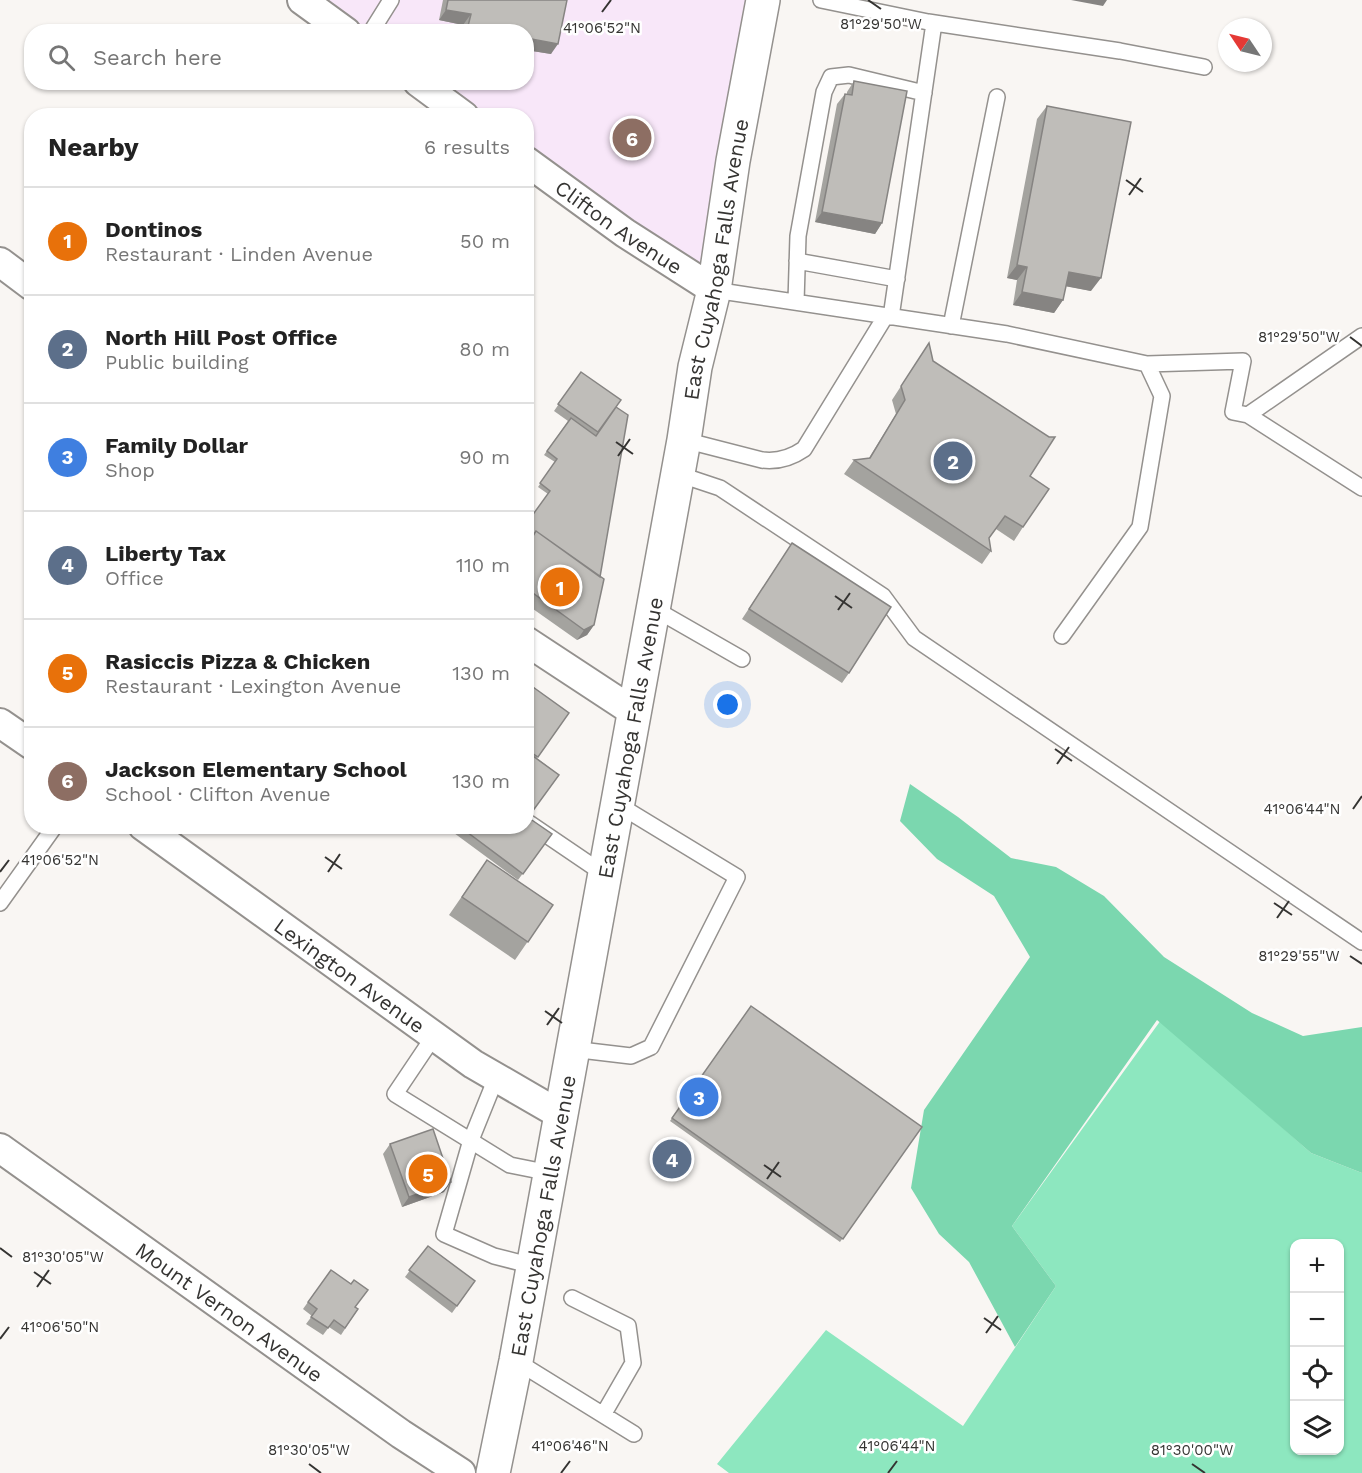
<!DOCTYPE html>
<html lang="en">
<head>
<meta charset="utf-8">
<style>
	:root { --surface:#fff; --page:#f6f6f6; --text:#222; --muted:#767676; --line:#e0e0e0; --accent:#d93025 }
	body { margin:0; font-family:"Work Sans",sans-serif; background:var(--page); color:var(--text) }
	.controls { position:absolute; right:18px; bottom:18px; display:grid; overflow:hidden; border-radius:12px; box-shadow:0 2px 4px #0004 }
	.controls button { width:54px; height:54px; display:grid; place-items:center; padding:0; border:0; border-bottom:2px solid var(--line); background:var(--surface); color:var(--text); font:30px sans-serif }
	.compass { position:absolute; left:1218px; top:18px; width:54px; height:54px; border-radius:50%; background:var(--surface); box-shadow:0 2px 4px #0004; rotate:305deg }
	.you { position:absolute; left:728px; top:705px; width:21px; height:21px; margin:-15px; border:4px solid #fff; border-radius:50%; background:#1a73e8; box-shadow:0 0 0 9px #1a73e833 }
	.badge { display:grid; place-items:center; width:39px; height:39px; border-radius:50%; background:var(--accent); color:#fff; font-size:20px; font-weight:700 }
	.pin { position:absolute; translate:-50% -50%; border:3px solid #fff; box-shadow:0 2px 6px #0006 }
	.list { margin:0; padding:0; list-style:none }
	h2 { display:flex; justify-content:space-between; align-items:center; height:78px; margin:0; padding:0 24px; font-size:26px }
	h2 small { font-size:20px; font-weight:400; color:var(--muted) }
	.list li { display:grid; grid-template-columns:39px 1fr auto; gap:18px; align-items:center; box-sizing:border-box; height:108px; padding:0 24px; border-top:2px solid var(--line) }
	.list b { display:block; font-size:22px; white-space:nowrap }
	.list p { margin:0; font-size:20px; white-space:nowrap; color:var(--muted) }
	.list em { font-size:20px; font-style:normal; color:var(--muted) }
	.icon { flex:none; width:33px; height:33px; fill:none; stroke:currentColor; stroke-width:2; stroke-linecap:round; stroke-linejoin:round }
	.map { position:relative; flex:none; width:1362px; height:1473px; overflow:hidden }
	.search { position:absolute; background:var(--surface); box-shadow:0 2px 4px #0004; left:24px; top:24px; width:510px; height:66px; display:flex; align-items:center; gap:15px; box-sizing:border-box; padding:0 21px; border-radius:24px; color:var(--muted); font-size:22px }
	.panel { position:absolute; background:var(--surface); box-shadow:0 2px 4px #0004; left:24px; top:108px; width:510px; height:726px; border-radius:24px }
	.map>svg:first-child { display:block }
</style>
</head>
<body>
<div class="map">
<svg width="1362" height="1473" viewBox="0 0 1362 1473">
	<rect width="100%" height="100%" fill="#f9f6f3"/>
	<!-- education -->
	<path fill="#f8e7f9" d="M302,0H763L714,290L527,161L526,116L464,115L418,83L526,82V32L346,31Z"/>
	<!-- green -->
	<path fill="#8de7bf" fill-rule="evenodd" d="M1161,1020L1311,1153L1362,1173V1473H729L717,1464L826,1330L963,1426L1056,1286L1012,1226ZM1294,1244H1340V1450H1294Z"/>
	<!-- forest -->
	<path fill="#7bd7af" d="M910,784L958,817L1011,858L1056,867L1104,896L1164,957L1252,1013L1303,1036L1362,1027V1173L1311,1153L1157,1020L1012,1226L1056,1286L1015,1347L969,1262L939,1234L911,1188L924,1110L1030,957L994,896L937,859L900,821Z"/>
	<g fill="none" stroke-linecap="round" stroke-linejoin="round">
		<!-- lane casing -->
		<g stroke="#94918e" stroke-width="18">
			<path id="lane" d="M821,0L928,22L1120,51L1204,67
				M371,32L391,0
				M797,261L897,279
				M714,290L1007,334L1147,364L1162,396L1140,527L1062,636
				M796,302L798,236L824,92L831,77L849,75L924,93
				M891,317L934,23
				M951,326L997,97
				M1147,364L1243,361L1233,412L1248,415L1362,488
				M1248,415L1362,336
				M684,440L762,460C778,462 791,458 804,449L885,317
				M678,474L720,488L883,596L914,638L1362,942
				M653,608L742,659
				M526,821L604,874
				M0,903L55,826
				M434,1036L395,1094L510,1165L550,1173
				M572,1049L631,1056L651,1047L737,877L617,804
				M496,1078L471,1140L444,1234L494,1256L533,1266
				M572,1298L628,1326L633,1363L603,1415
				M516,1361L634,1434"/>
		</g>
		<!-- street casing -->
		<g stroke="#94918e" stroke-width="32">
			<g id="street">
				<path d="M302,0L346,32"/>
				<path d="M418,82L464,116"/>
				<path id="s1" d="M526,161L625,233L714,290"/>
				<path d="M0,262L32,286"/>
				<path d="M526,641L634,712"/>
				<path d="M0,723L32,745"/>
				<path id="s2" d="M143,826L473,1064L561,1115"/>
				<path id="s3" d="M0,1148L401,1434L461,1473"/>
			</g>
		</g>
		<!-- secondary casing -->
		<g stroke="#94918e" stroke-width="36">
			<g id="secondary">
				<path id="s4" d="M493,1473L516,1361L684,440L695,367L714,290L733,161L763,0"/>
			</g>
		</g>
		<!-- lane -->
		<use href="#lane" stroke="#fff" stroke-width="15"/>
		<!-- street -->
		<use href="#street" stroke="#fff" stroke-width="28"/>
		<!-- secondary -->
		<use href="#secondary" stroke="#fff" stroke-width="33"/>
	</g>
	<!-- wall -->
	<path fill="#a4a39f" d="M443,0H567L551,54L526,50V32H462L463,25L439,20Z
		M854,81L882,223L875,234L815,222L837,104L845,94H847V92Z
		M1047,106L1091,291L1066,286L1063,300L1054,313L1013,305L1017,280L1007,278L1037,119Z
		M929,343L933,361L1030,476L1023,527L1014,541L996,529L989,538L991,551L982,564L844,474L854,460L869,458L896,414L892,400Z
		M581,372L616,407L600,577L594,625L587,635L577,640L526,604V545L529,541L526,539V524L548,494L538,487L555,462L544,455L568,421L554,411Z
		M792,543L849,673L842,683L742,619Z
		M526,682L569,713L537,758L559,775L528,817L552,834L518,880L454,833L459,826H526Z
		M487,860L553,905L515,960L449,915Z
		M751,1006L922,1127L840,1242L670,1121Z
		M390,1144L444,1192L402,1207L383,1154Z
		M428,1246L475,1281L452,1313L405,1277Z
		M331,1270L355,1307L358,1309L341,1335L329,1327L323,1335L306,1324L312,1316L303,1309Z"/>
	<!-- shaded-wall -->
	<path fill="#868482" d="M1071,0H1107L1103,6Z
		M446,10L471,14L463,25L439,20Z
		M468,26L475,28L473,32H465Z
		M526,38L558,44L551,54L526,50Z
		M822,212L882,223L875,234L815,222Z
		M1017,265L1027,267L1017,280L1007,278Z
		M1069,272L1101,278L1091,291L1059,285Z
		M1022,292L1063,300L1054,313L1013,305Z
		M594,625L587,635L577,640L584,630Z
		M451,1182L444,1192L402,1207L409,1197Z"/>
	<!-- building -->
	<path fill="#bfbdb9" stroke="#868482" stroke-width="1.5" d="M448,0H567L558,44L526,38V32H475V28L468,26L471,14L446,10Z
		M854,81L907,91L882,223L822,212L845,94L852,95Z
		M1047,106L1131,122L1101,278L1069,272L1063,300L1022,292L1027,267L1017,265Z
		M929,343L933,361L1049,437H1055L1030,476L1049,489L1023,527L1005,516L989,538L991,551L854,460L870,458L905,400L901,386Z
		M581,372L621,400L598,432L558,404Z
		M616,407L628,415L600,577L536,531L532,538L526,534V524L550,491L540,483L557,459L547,451L571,418L596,436Z
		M536,531L604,579L594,625L584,630L526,588V545Z
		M792,543L891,607L849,673L749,609Z
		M526,682L569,713L538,757L526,749Z
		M526,751L559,775L532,812L526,809Z
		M526,816L552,834L523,874L459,826H526Z
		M487,860L553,905L528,942L462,897Z
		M751,1006L922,1127L843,1239L672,1118Z
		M433,1129L451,1182L409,1197L390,1144Z
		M428,1246L475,1281L457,1306L409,1270Z
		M331,1270L351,1284L354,1280L368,1290L355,1307L358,1309L345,1328L334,1320L328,1328L311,1317L317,1309L308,1302Z"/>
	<!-- ticks -->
	<path fill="none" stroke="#353432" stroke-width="2" d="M868,0L881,9M602,12L611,0M1126,180L1143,192M1129,195L1141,178M1350,337L1362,346M616,442L633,454M618,456L630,439M835,596L852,608M838,610L850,593M1055,749L1072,761M1057,764L1069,747M1353,809L1362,796M325,857L342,869M0,872L9,860M328,872L340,854M1274,903L1292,915M1277,918L1289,901M1350,956L1362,964M545,1011L562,1023M547,1025L559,1008M764,1165L781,1177M767,1179L779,1162M0,1248L12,1257M34,1272L51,1284M37,1287L49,1270M984,1318L1001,1330M986,1333L998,1316M0,1339L9,1327M309,1464L321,1473M1192,1464L1205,1473M561,1473L570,1461M888,1473L897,1461"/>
	<g text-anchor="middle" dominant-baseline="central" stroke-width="5" stroke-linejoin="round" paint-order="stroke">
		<!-- street labels -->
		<g font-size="21" fill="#353432" stroke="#fff">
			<text stroke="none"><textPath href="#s1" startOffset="114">Clifton Avenue</textPath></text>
			<text stroke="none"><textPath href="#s4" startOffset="1234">East Cuyahoga Falls Avenue</textPath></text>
			<text stroke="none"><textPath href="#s4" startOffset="748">East Cuyahoga Falls Avenue</textPath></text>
			<text stroke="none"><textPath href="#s2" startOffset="255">Lexington Avenue</textPath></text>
			<text stroke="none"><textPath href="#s4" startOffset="262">East Cuyahoga Falls Avenue</textPath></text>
			<text stroke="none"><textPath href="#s3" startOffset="282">Mount Vernon Avenue</textPath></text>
		</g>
	</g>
	<g font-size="15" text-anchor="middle" fill="#353432" stroke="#fff" stroke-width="5" stroke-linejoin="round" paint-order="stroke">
		<text x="881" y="29">81°29'50"W</text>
		<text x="602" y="33">41°06'52"N</text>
		<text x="1299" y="342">81°29'50"W</text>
		<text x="1302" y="814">41°06'44"N</text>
		<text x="60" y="865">41°06'52"N</text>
		<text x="1299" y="961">81°29'55"W</text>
		<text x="63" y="1262">81°30'05"W</text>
		<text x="60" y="1332">41°06'50"N</text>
		<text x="570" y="1451">41°06'46"N</text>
		<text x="897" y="1451">41°06'44"N</text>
		<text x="309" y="1455">81°30'05"W</text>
		<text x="1192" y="1455">81°30'00"W</text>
	</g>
</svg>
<div class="controls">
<button>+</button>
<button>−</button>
<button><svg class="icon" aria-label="locate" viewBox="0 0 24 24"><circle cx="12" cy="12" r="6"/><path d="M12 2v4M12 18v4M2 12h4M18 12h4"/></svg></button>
<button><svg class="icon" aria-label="layers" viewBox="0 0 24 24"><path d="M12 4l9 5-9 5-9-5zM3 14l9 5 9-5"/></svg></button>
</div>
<svg class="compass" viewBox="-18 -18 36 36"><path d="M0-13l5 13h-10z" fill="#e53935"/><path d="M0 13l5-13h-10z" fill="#767676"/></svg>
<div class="you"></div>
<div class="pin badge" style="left:560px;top:587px;background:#e8710a">1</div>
<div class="pin badge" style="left:953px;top:461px;background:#5c6f8a">2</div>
<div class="pin badge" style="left:699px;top:1097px;background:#3f7fe0">3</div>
<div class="pin badge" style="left:672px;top:1159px;background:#5c6f8a">4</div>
<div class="pin badge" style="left:428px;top:1174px;background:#e8710a">5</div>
<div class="pin badge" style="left:632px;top:138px;background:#8d6e63">6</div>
<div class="search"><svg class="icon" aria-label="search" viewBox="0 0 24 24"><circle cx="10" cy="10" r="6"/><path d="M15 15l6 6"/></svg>Search here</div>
<section class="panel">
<h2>Nearby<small>6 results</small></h2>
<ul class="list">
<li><span class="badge" style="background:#e8710a">1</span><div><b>Dontinos</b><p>Restaurant · Linden Avenue</p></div><em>50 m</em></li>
<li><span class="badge" style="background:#5c6f8a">2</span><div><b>North Hill Post Office</b><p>Public building</p></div><em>80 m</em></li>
<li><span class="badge" style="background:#3f7fe0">3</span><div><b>Family Dollar</b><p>Shop</p></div><em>90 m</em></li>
<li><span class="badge" style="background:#5c6f8a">4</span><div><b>Liberty Tax</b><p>Office</p></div><em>110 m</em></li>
<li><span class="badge" style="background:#e8710a">5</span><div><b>Rasiccis Pizza &amp; Chicken</b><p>Restaurant · Lexington Avenue</p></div><em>130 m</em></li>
<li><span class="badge" style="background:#8d6e63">6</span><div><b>Jackson Elementary School</b><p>School · Clifton Avenue</p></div><em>130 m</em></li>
</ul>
</section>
</div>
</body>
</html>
